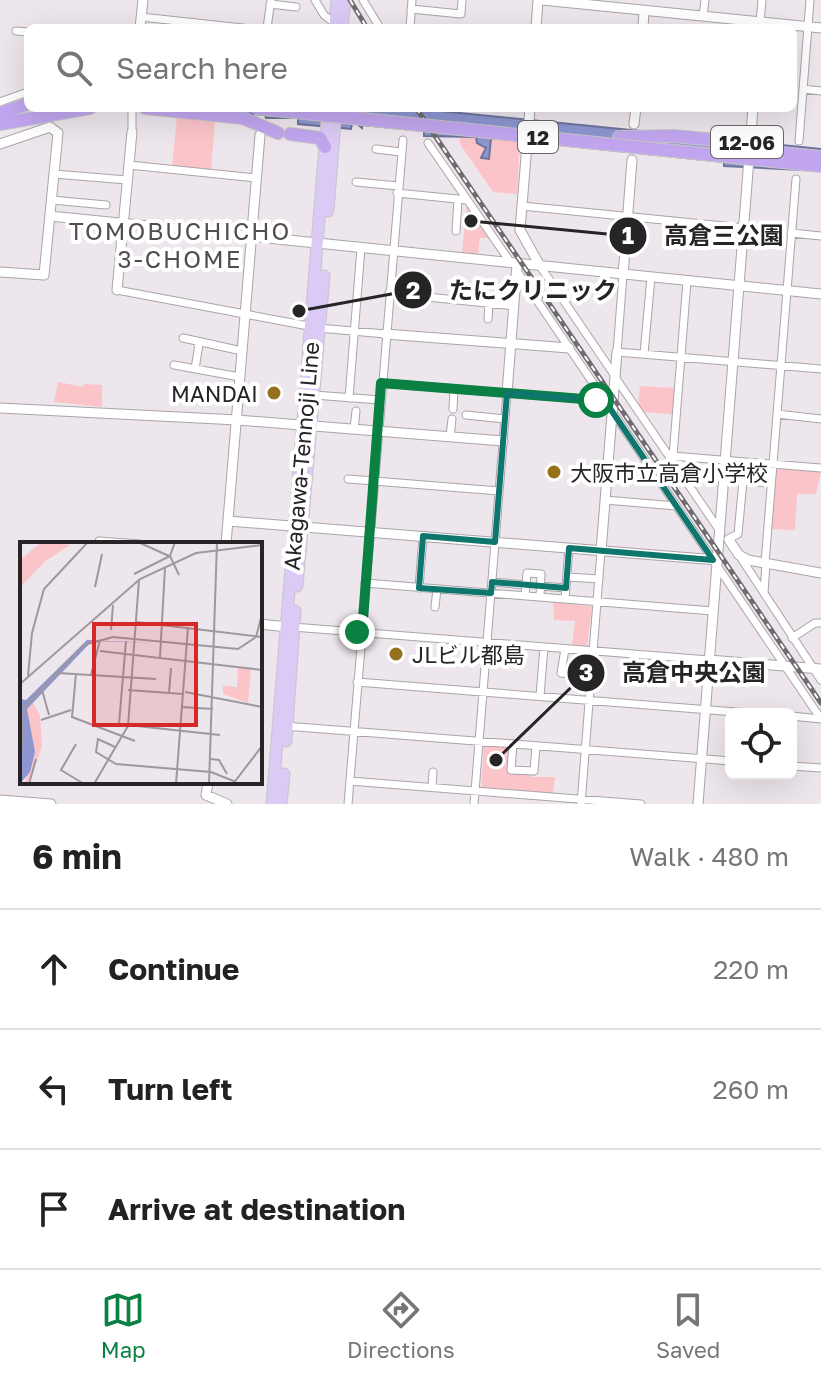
<!DOCTYPE html>
<html lang="en">
<head>
<meta charset="utf-8">
<style>
	:root { --surface:#fff; --page:#f6f6f6; --text:#222; --muted:#767676; --line:#e0e0e0; --accent:#0b8043 }
	body { margin:0; font-family:"Golos Text","Noto Sans JP",sans-serif; background:var(--page); color:var(--text) }
	.controls { position:absolute; right:24px; bottom:24px; display:grid; overflow:hidden; border-radius:12px; box-shadow:0 8px 32px #0002 }
	.controls button { width:72px; height:72px; display:grid; place-items:center; padding:0; border:0; border-bottom:2px solid var(--line); background:var(--surface); color:var(--text); font:40px sans-serif }
	.stop { position:absolute; width:24px; height:24px; margin:-18px; border:6px solid #0b8043; border-radius:50%; background:#fff }
	.stop.end { background:#0b8043; border-color:#fff; box-shadow:0 2px 8px #0008 }
	.list { margin:0; padding:0; list-style:none }
	h2 { display:flex; justify-content:space-between; align-items:center; height:104px; margin:0; padding:0 32px; font-size:34px }
	h2 small { font-size:26px; font-weight:400; color:var(--muted) }
	.list li { display:grid; grid-template-columns:52px 1fr auto; gap:24px; align-items:center; box-sizing:border-box; height:120px; padding:0 32px; border-top:2px solid var(--line) }
	.list b { display:block; font-size:30px; white-space:nowrap }
	.list em { font-size:26px; font-style:normal; color:var(--muted) }
	.icon { flex:none; width:44px; height:44px; fill:none; stroke:currentColor; stroke-width:2; stroke-linecap:round; stroke-linejoin:round }
	.map { position:relative; flex:none; width:821px; height:804px; overflow:hidden }
	.search { position:absolute; background:var(--surface); box-shadow:0 8px 32px #0002; left:24px; right:24px; top:24px; height:88px; display:flex; align-items:center; gap:20px; box-sizing:border-box; padding:0 28px; border-radius:12px; color:var(--muted); font-size:30px }
	.sheet { height:464px; background:var(--surface) }
	nav { display:flex; justify-content:space-around; align-items:center; box-sizing:border-box; height:112px; border-top:2px solid var(--line); background:var(--surface); font-size:22px; color:var(--muted) }
	nav a { display:grid; justify-items:center; gap:4px }
	nav .on { color:var(--accent) }
	.map>svg:first-child { display:block }
</style>
</head>
<body>
<div class="map">
<svg width="821" height="804" viewBox="0 0 821 804">
	<rect width="100%" height="100%" fill="#ede6ed"/>
	<!-- green -->
	<path fill="#fbc4c9" d="M177,117L215,121L211,170L172,166Z
		M460,134L520,141L517,194L493,192L460,144Z
		M467,203L490,238H480L478,255L462,253Z
		M58,382L83,387L84,384L102,385V407L54,402Z
		M640,386L675,388L673,414L642,412L638,406Z
		M778,468L821,471L816,494H797L795,530L771,529L774,471Z
		M553,601L592,607L587,647L572,646L575,621L554,620Z
		M484,745L510,748L509,771L530,773L531,777H555L553,793L481,788Z"/>
	<!-- water -->
	<path fill="#8d96d0" stroke="#6e749d" stroke-width="2" d="M151,108H410L821,149V171L724,166V162L491,138L489,159L481,158L486,148L477,143L476,137L424,136V131L362,125V128L357,124H352L351,129L298,124V118H266L265,115Z"/>
	<g fill="none" stroke-linecap="round" stroke-linejoin="round">
		<!-- minor casing -->
		<g stroke="#aaa4aa" stroke-width="9">
			<path id="minor" d="M315,0L324,15L337,25
				M363,0L380,28
				M270,4L296,7
				M411,9L461,14L462,0
				M703,16L705,0
				M141,17L243,28
				M760,22L762,0
				M267,28L271,0
				M410,28L412,0
				M16,31L28,32
				M803,89L821,91
				M0,102L28,92
				M132,132V108
				M799,141L810,0
				M428,143L511,263
				M376,149L401,152
				M129,165L257,178
				M54,174L127,180
				M356,182L398,186
				M397,193L467,200
				M52,200L106,205
				M522,206L744,228
				M456,231L458,199
				M791,233L821,236
				M540,266L615,376
				M517,271L821,719
				M623,275L617,352L821,369
				M117,290L319,328L385,334
				M389,293L514,306
				M488,319L489,303
				M183,338L242,351
				M644,354L651,277
				M174,365L240,377
				M195,369L199,344
				M615,377L720,531
				M381,383L607,401
				M314,395L380,400
				M349,398L361,248
				M453,409L454,389
				M777,414L821,419
				M466,415L505,419
				M354,429L356,411
				M450,437L452,419
				M672,456L821,468
				M673,456L687,281
				M348,479L374,481
				M374,481L499,491
				M605,500L676,506
				M728,539L738,534L743,481L771,483
				M98,544L99,541L140,544
				M739,555L821,680
				M765,563L796,179
				M567,577L599,579
				M492,582L526,585
				M365,583L713,611
				M540,586L566,588
				M419,588L423,536
				M764,593L766,563
				M525,596L527,573L541,574L540,597
				M565,599L569,548
				M435,607L437,589
				M293,627L709,660
				M792,638L815,623H821
				M565,649L561,673L591,676
				M357,682L761,714
				M540,696L544,647
				M791,716L821,719
				M285,726L731,761
				M513,744L511,770L534,771L536,746
				M791,766L821,768
				M350,781L641,804
				M432,787L433,772
				M348,804L403,140
				M474,804L507,393
				M581,804L601,551"/>
		</g>
		<!-- tertiary casing -->
		<g stroke="#aaa4aa" stroke-width="11">
			<path id="tertiary" d="M542,0L821,28
				M140,28L143,0
				M536,28L538,0
				M643,28L644,11
				M530,108L520,230L540,266
				M634,124L636,108
				M0,144L50,127L58,133L44,275L0,272
				M50,216L821,294
				M623,275L632,160
				M117,290L132,132
				M385,334L569,348
				M507,393L517,264
				M0,408L238,420L503,441
				M228,521L717,560
				M729,540L739,555L748,560L821,573
				M226,544L260,135
				M601,551L617,352
				M260,624L287,627
				M709,660L821,669
				M208,782L206,795L227,804
				M0,800L51,804
				M698,804L753,108"/>
		</g>
		<!-- primary casing -->
		<g stroke="#c7c6c7" stroke-width="13">
			<path id="primary" d="M335,28L337,0
				M342,28L345,0
				M328,211L336,108
				M297,586L324,276
				M286,741L295,611
				M272,804L328,108
				M281,804L284,774"/>
		</g>
		<!-- motorway casing -->
		<g stroke="#c7c6c7" stroke-width="14">
			<path id="motorway" d="M145,108L243,118L278,133
				M0,113L28,104
				M0,124L90,108
				M290,134L320,138L325,147
				M619,137L673,136"/>
		</g>
		<!-- minor -->
		<use href="#minor" stroke="#fff" stroke-width="7"/>
		<!-- tertiary -->
		<use href="#tertiary" stroke="#fff" stroke-width="9"/>
		<!-- primary -->
		<use href="#primary" stroke="#dacaf5" stroke-width="11"/>
		<!-- motorway -->
		<use href="#motorway" stroke="#c1a6ef" stroke-width="12"/>
		<!-- rail casing -->
		<g stroke="#6f6b6f" stroke-width="5">
			<path id="rail" d="M350,0L367,28
				M416,108L821,703"/>
		</g>
		<!-- rail -->
		<use href="#rail" stroke="#fff" stroke-width="2" stroke-dasharray="6" stroke-linecap="butt"/>
		<!-- motorway-bridge casing -->
		<g stroke="#c7c6c7" stroke-width="14" stroke-linecap="butt">
			<path id="motorway-bridge" d="M255,108L821,166
				M673,136L761,144
				M748,150L821,157"/>
		</g>
		<!-- motorway-bridge -->
		<use href="#motorway-bridge" stroke="#c1a6ef" stroke-width="12"/>
	</g>
	<g fill="none" stroke-linecap="round" stroke-linejoin="round">
		<!-- route -->
		<path stroke="#0b8043" stroke-width="10" d="M357,632H362L381,383L596,400"/>
	</g>
	<!-- marked area -->
	<path fill="none" stroke="#0f766e" stroke-width="6" stroke-linejoin="round" d="M507,393L605,401L713,560L569,548L566,588L492,582L491,593L419,588L423,536L495,542Z"/>
	<!-- markers -->
	<g fill="#95701a" stroke="#fff" stroke-width="3">
		<circle cx="274" cy="393" r="8"/>
		<circle cx="554" cy="472" r="8"/>
		<circle cx="396" cy="654" r="8"/>
	</g>
	<g text-anchor="middle" dominant-baseline="central" stroke-width="8" stroke-linejoin="round" paint-order="stroke">
		<!-- shield labels -->
		<g fill="#fff" stroke="#686668" stroke-width="2">
			<rect x="518" y="121" width="40" height="32" rx="6"/>
			<rect x="711" y="126" width="72" height="32" rx="6"/>
		</g>
		<g font-size="20" font-weight="bold" fill="#272427">
			<text x="538" y="137">12</text>
			<text x="747" y="142">12-06</text>
		</g>
		<!-- poi labels -->
		<g font-size="22" fill="#272427" stroke="#fff" text-anchor="start">
			<text x="258" y="393" text-anchor="end">MANDAI</text>
			<text x="570" y="472">大阪市立高倉小学校</text>
			<text x="412" y="654">JLビル都島</text>
		</g>
		<!-- street labels -->
		<g font-size="22" fill="#272427" stroke="#fff">
			<text transform="translate(301 456) rotate(-85)">Akagawa-Tennoji Line</text>
		</g>
		<!-- neighbourhood labels -->
		<g font-size="24" letter-spacing="2" fill="#534d53" stroke="#fff">
			<text x="180" y="230">TOMOBUCHICHO<tspan x="180" dy="28">3-CHOME</tspan></text>
		</g>
	</g>
	<!-- overview -->
	<g transform="translate(20 542)">
		<rect width="242" height="242" fill="#ede6ed"/>
		<path d="M21,0L50,3L24,20L0,46V18ZM218,126L231,127L228,161L203,152V144L217,145ZM12,159L20,174L22,205L8,242H4L15,212L7,168Z" fill="#fbc4c9"/>
		<path d="M67,98L134,101L72,99L7,167L15,210L10,230L0,242V157L6,158Z" fill="#8d96d0"/>
		<path fill="none" stroke="#9e989e" stroke-width="2" d="M118,0L149,14M155,0L150,14L159,33M114,32L150,14M75,45L82,12M116,80L242,95M91,88L93,63M106,99L99,182L200,193M80,109L242,128M140,115L145,26M38,131L136,137M56,132L52,175L115,199M71,133L80,98M8,134L12,91L24,47L68,0M0,142L120,37L176,11L242,3M22,148L29,173M108,148L163,152M165,150L242,165M149,151L151,126M162,165L193,167M21,178L51,168M56,202L41,228L64,242M95,205L78,197L76,210L96,222L191,230L216,240M191,217L199,218L207,232M0,228L4,165L64,103L93,95L218,107L236,95L242,72M9,242L16,217M74,242L108,184L119,38M156,242L168,85M189,242L197,0M213,242L242,204"/>
		<path fill="#d62828" fill-opacity="0.15" stroke="#d62828" stroke-width="4" d="M74,82H176V183H74Z"/>
		<rect width="242" height="242" fill="none" stroke="#272427" stroke-width="4"/>
	</g>
	<!-- callouts -->
	<path fill="none" stroke="#272427" stroke-width="3" d="M471 221L628 236M299 311L413 290M496 760L586 673"/>
	<g fill="#272427" stroke="#fff" stroke-width="3">
		<circle cx="471" cy="221" r="8"/>
		<circle cx="299" cy="311" r="8"/>
		<circle cx="496" cy="760" r="8"/>
		<circle cx="628" cy="236" r="20"/>
		<circle cx="413" cy="290" r="20"/>
		<circle cx="586" cy="673" r="20"/>
	</g>
	<g font-size="24" text-anchor="middle" font-weight="bold" fill="#fff">
		<text x="628" y="244">1</text>
		<text x="413" y="299">2</text>
		<text x="586" y="681">3</text>
	</g>
	<g font-size="24" text-anchor="middle" font-weight="bold" fill="#272427" stroke="#fff" stroke-width="8" stroke-linejoin="round" paint-order="stroke">
		<text x="724" y="244">高倉三公園</text>
		<text x="533" y="299">たにクリニック</text>
		<text x="694" y="681">高倉中央公園</text>
	</g>
</svg>
<div class="controls">
<button><svg class="icon" aria-label="locate" viewBox="0 0 24 24"><circle cx="12" cy="12" r="6"/><path d="M12 2v4M12 18v4M2 12h4M18 12h4"/></svg></button>
</div>
<div class="stop" style="left:596px;top:400px"></div>
<div class="stop end" style="left:357px;top:632px"></div>
<div class="search"><svg class="icon" aria-label="search" viewBox="0 0 24 24"><circle cx="10" cy="10" r="6"/><path d="M15 15l6 6"/></svg>Search here</div>
</div>
<section class="sheet">
<h2>6 min<small>Walk · 480 m</small></h2>
<ul class="list">
<li><svg class="icon" aria-label="ahead" viewBox="0 0 24 24"><path d="M12 20V5M6 11l6-6 6 6"/></svg><div><b>Continue</b></div><em>220 m</em></li>
<li><svg class="icon" aria-label="left" viewBox="0 0 24 24"><path d="M17 20v-9H6M10 6l-5 5 5 5"/></svg><div><b>Turn left</b></div><em>260 m</em></li>
<li><svg class="icon" aria-label="arrive" viewBox="0 0 24 24"><path d="M6 21V4h12l-3 4 3 4H6"/></svg><div><b>Arrive at destination</b></div></li>
</ul>
</section>
<nav>
<a class="on"><svg class="icon" aria-label="map" viewBox="0 0 24 24"><path d="M3 6l6-2 6 2 6-2v14l-6 2-6-2-6 2zM9 4v14M15 6v14"/></svg>Map</a>
<a><svg class="icon" aria-label="directions" viewBox="0 0 24 24"><path d="M12 3l9 9-9 9-9-9zM9 14v-3h6M13 9l2 2-2 2"/></svg>Directions</a>
<a><svg class="icon" aria-label="saved" viewBox="0 0 24 24"><path d="M7 4h10v16l-5-4-5 4z"/></svg>Saved</a>
</nav>
</body>
</html>
